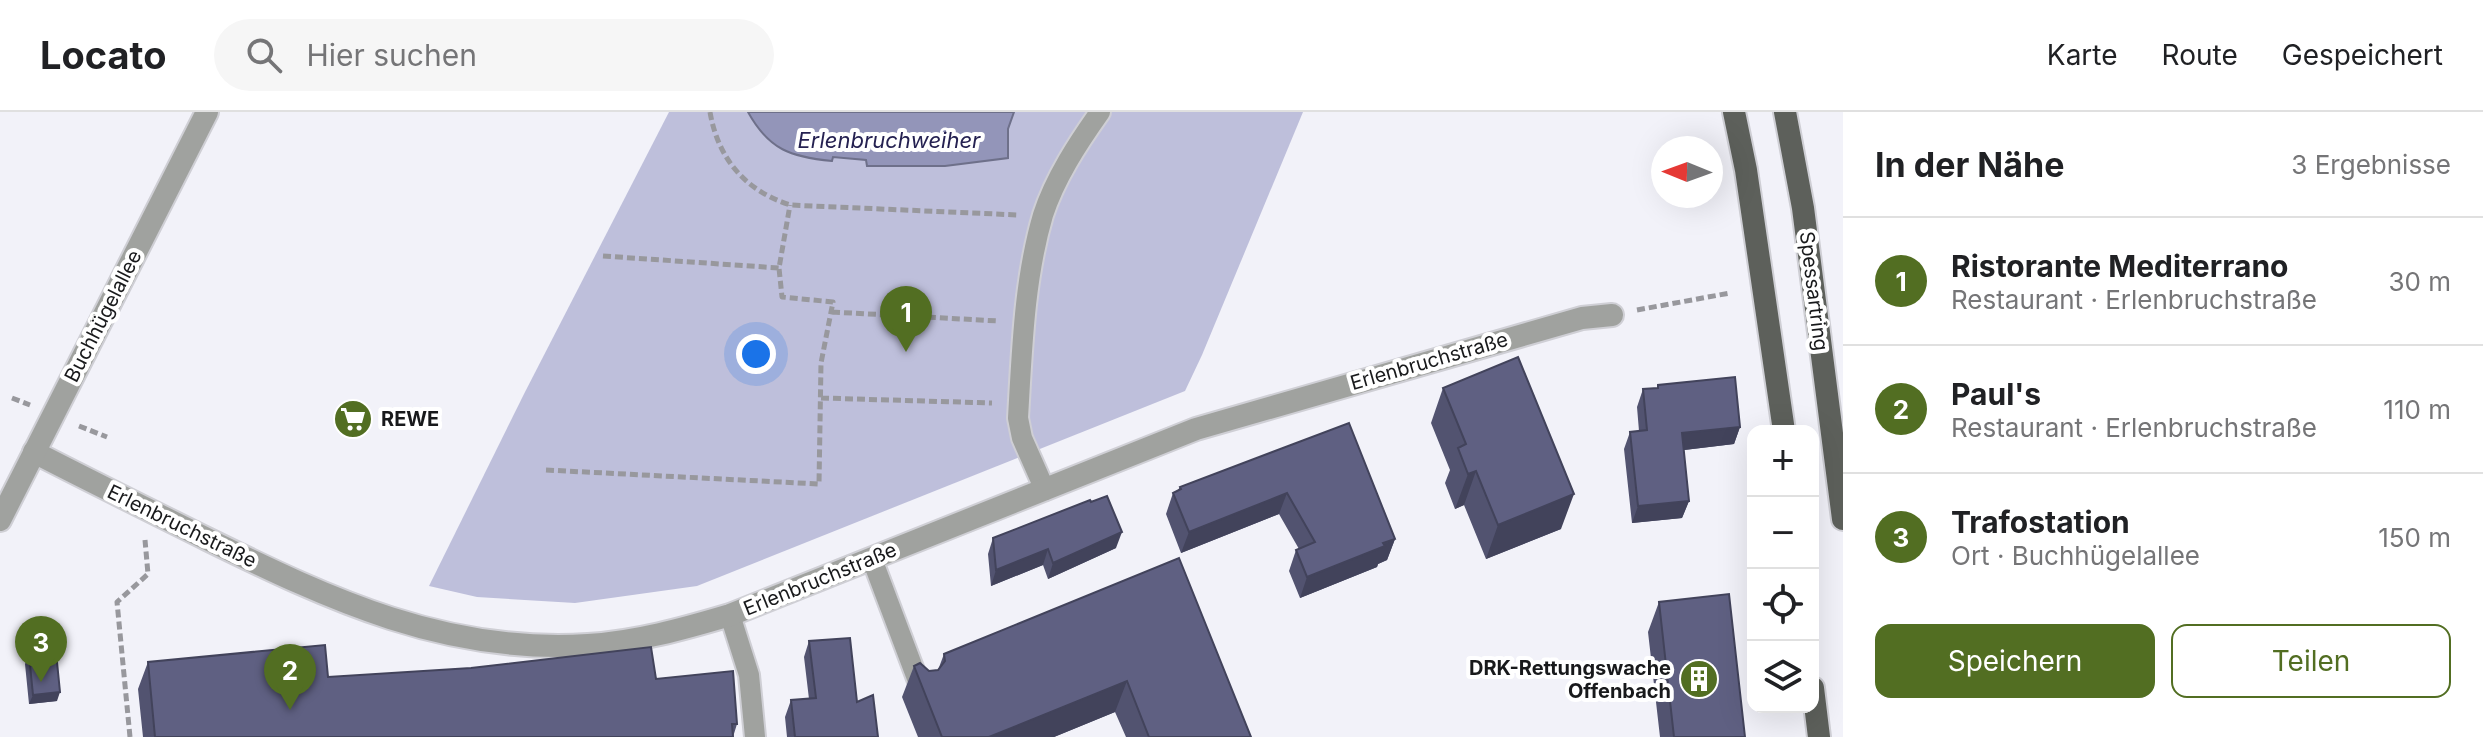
<!DOCTYPE html>
<html lang="de">
<head>
<meta charset="utf-8">
<style>
	:root { --surface:#fff; --page:#f6f6f6; --text:#202124; --muted:#757577; --line:#e0e0e0; --accent:#526e22 }
	body { margin:0; font-family:Inter,sans-serif; background:var(--page); color:var(--text) }
	.controls { position:absolute; right:24px; bottom:24px; display:grid; overflow:hidden; border-radius:16px; box-shadow:0 8px 32px #0002 }
	.controls button { width:72px; height:72px; display:grid; place-items:center; padding:0; border:0; border-bottom:2px solid var(--line); background:var(--surface); color:var(--text); font:40px sans-serif }
	.compass { position:absolute; left:1651px; top:24px; width:72px; height:72px; border-radius:50%; background:var(--surface); box-shadow:0 8px 32px #0002; rotate:271deg }
	.you { position:absolute; left:756px; top:242px; width:28px; height:28px; margin:-20px; border:6px solid #fff; border-radius:50%; background:#1a73e8; box-shadow:0 0 0 12px #1a73e833 }
	.badge { display:grid; place-items:center; width:52px; height:52px; border-radius:50%; background:var(--accent); color:#fff; font-size:26px; font-weight:700 }
	.pin { position:absolute; translate:-50% -66px; filter:drop-shadow(0 2px 4px #0008) }
	.pin::after { content:''; position:absolute; top:42px; width:28px; height:24px; background:inherit; clip-path:polygon(0 0,100% 0,50% 100%) }
	.list { margin:0; padding:0; list-style:none }
	h2 { display:flex; justify-content:space-between; align-items:center; height:104px; margin:0; padding:0 32px; font-size:34px }
	h2 small { font-size:26px; font-weight:400; color:var(--muted) }
	.list li { display:grid; grid-template-columns:52px 1fr auto; gap:24px; align-items:center; box-sizing:border-box; height:128px; padding:0 32px; border-top:2px solid var(--line) }
	.list b { display:block; font-size:30px; white-space:nowrap }
	.list p { margin:0; font-size:26px; white-space:nowrap; color:var(--muted) }
	.list em { font-size:26px; font-style:normal; color:var(--muted) }
	.actions { display:flex; gap:16px; padding:24px 32px }
	.actions a { flex:1; padding:18px 0; border:2px solid var(--accent); border-radius:16px; text-align:center; font-size:28px; color:var(--accent) }
	.actions .main { background:var(--accent); color:#fff }
	.icon { flex:none; width:44px; height:44px; fill:none; stroke:currentColor; stroke-width:2; stroke-linecap:round; stroke-linejoin:round }
	.map { position:relative; flex:none; width:1843px; height:625px; overflow:hidden }
	header { display:flex; align-items:center; gap:48px; box-sizing:border-box; height:112px; padding:0 40px; background:var(--surface); border-bottom:2px solid var(--line) }
	header strong { font-size:38px }
	nav { display:flex; gap:44px; margin-inline-start:auto; font-size:28px }
	.search { width:560px; height:72px; background:var(--page); display:flex; align-items:center; gap:20px; box-sizing:border-box; padding:0 28px; border-radius:44px; color:var(--muted); font-size:30px }
	main { display:flex }
	aside { flex:1; background:var(--surface) }
	.map>svg:first-child { display:block }
</style>
</head>
<body>
<header>
<strong>Locato</strong>
<div class="search"><svg class="icon" aria-label="search" viewBox="0 0 24 24"><circle cx="10" cy="10" r="6"/><path d="M15 15l6 6"/></svg>Hier suchen</div>
<nav><a>Karte</a><a>Route</a><a>Gespeichert</a></nav>
</header>
<main>
<div class="map">
<svg width="1843" height="625" viewBox="0 0 1843 625">
	<rect width="100%" height="100%" fill="#f2f2f9"/>
	<!-- green -->
	<path fill="#bebfdb" d="M669,0H1303L1202,243L1185,279L697,474L575,491L477,485L429,474L525,280Z"/>
	<!-- water -->
	<path fill="#9395b9" stroke="#6e708a" stroke-width="2" d="M748,0H1014L1008,17V46L945,54H867L866,48L833,45L832,49C791,45 769,38 748,0Z"/>
	<g fill="none" stroke-linecap="round" stroke-linejoin="round">
		<!-- service casing -->
		<g stroke="#cfcfd5" stroke-width="24">
			<path id="service" d="M1045,378L1022,326L1018,306C1022,238 1024,168 1043,103C1055,66 1078,31 1100,0
				M872,447L921,577
				M730,503L749,563L755,625"/>
		</g>
		<!-- minor casing -->
		<g stroke="#cfcfd5" stroke-width="26">
			<path id="minor" d="M34,340C92,370 149,398 207,427C331,488 446,542 588,533C636,530 683,517 730,503L1196,317L1582,206L1612,203"/>
		</g>
		<!-- tertiary casing -->
		<g stroke="#cfcfd5" stroke-width="26">
			<path id="tertiary" d="M0,408L207,0"/>
		</g>
		<!-- primary casing -->
		<g stroke="#cfcfd5" stroke-width="26">
			<path id="primary" d="M1734,0L1746,58L1784,319
				M1785,0L1803,96L1843,407
				M1813,576L1819,625"/>
		</g>
		<!-- path -->
		<path stroke="#98989d" stroke-width="5" stroke-dasharray="8 4" stroke-linecap="butt" d="M710,0C718,46 744,78 790,93L1018,103
			M603,144L779,156
			M1637,198L1730,181
			M832,200L999,209
			M12,286L30,293
			M821,286L992,291
			M79,314L107,325
			M546,358L819,372L821,251L833,190L782,185L779,156L790,93
			M130,625L117,490L148,462L145,428"/>
		<!-- service -->
		<use href="#service" stroke="#a0a29f" stroke-width="20"/>
		<!-- minor -->
		<use href="#minor" stroke="#a0a29f" stroke-width="22"/>
		<!-- tertiary -->
		<use href="#tertiary" stroke="#a0a29f" stroke-width="22"/>
		<!-- primary -->
		<use href="#primary" stroke="#5d605b" stroke-width="22"/>
	</g>
	<!-- wall -->
	<path fill="#525370" d="M1443,276L1561,417L1486,447L1464,393L1455,397L1445,371L1450,358L1431,311Z
		M1643,277L1740,315L1734,332L1684,338L1689,389L1682,406L1632,411L1624,337L1630,320L1639,319L1637,295Z
		M1349,311L1395,427L1387,448L1378,452L1377,455L1300,486L1289,459L1296,438L1299,437L1279,402L1181,441L1166,402L1173,381L1178,378L1180,375Z
		M993,426L1116,436L1048,467L1043,453L991,474L988,442Z
		M1179,446L1251,625H1126L1115,600L1054,625H918L902,585L914,554L929,559L938,558L944,542Z
		M1659,490L1745,625H1660L1648,520Z
		M809,529L857,590L878,625H787L785,605L791,588L809,587L804,545Z
		M29,543L57,589L29,592L25,552Z
		M148,550L328,565L656,567L737,612L733,625H143L138,577Z"/>
	<!-- shaded-wall -->
	<path fill="#42435b" d="M1740,315L1734,332L1676,339L1682,321Z
		M1476,359L1464,393L1455,397L1468,362Z
		M1287,381L1279,402L1181,441L1189,420Z
		M1574,382L1561,417L1486,447L1498,413Z
		M1689,389L1682,406L1632,411L1638,394Z
		M1122,420L1116,436L1048,467L1053,451Z
		M1395,427L1387,448L1378,452L1377,455L1300,486L1307,465Z
		M1048,437L1043,453L991,474L996,458Z
		M1127,569L1115,600L1054,625H989Z
		M60,580L57,589L29,592L33,583Z"/>
	<!-- building -->
	<path fill="#5f6082" stroke="#42435b" stroke-width="2" d="M1518,245L1574,382L1498,413L1476,359L1468,362L1458,336L1466,332L1443,276Z
		M1735,265L1740,315L1682,321L1689,389L1638,394L1630,320L1647,318L1643,277L1658,276V273Z
		M1349,311L1395,427L1383,431L1385,434L1307,465L1296,438L1315,430L1287,381L1189,420L1173,381L1181,377L1180,375Z
		M1107,384L1122,420L1053,451L1048,437L996,458L993,426L1090,388L1091,390Z
		M1179,446L1251,625H1149L1127,569L989,625H942L914,554L920,551L929,559L938,558L945,549L944,542Z
		M1729,482L1745,625H1674L1659,490Z
		M850,526L857,590L873,583L878,625H795L791,588L816,586L809,529Z
		M325,533L328,565L471,556L651,535L656,567L733,559L737,612H732L733,625H155L148,550Z
		M56,540L60,580L33,583L29,543Z"/>
	<!-- icons -->
	<defs>
		<g id="supermarket-disc" transform="scale(2)"><circle r="9.5" fill="#526e22" stroke="#fff"/><path d="M-6-5.5h2.5l.6 2H6L4.5 2H-2.5L-4.4-4H-6ZM-1.5 3.2a1.3 1.3 0 1 0 .1 0ZM3 3.2a1.3 1.3 0 1 0 .1 0Z" fill="#fff"/></g>
		<g id="building-disc" transform="scale(2)"><circle r="9.5" fill="#526e22" stroke="#fff"/><path d="M-4-6H4V6H1V3H-1V6H-4ZM-2.5-4.3h1.7v1.8h-1.7ZM.8-4.3h1.7v1.8H.8ZM-2.5-1h1.7V.8h-1.7ZM.8-1h1.7V.8H.8Z" fill="#fff"/></g>
	</defs>
	<g fill-rule="evenodd">
		<use href="#supermarket-disc" x="353" y="307"/>
		<use href="#building-disc" x="1699" y="567"/>
	</g>
	<g text-anchor="middle" dominant-baseline="central" stroke-width="8" stroke-linejoin="round" paint-order="stroke">
		<!-- street labels -->
		<g font-size="20" fill="#18191b" stroke="#fff">
			<text transform="translate(1814 179) rotate(83)">Spessartring</text>
			<text transform="translate(103 204) rotate(-63)">Buchhügelallee</text>
			<text transform="translate(1429 249) rotate(-16)">Erlenbruchstraße</text>
			<text transform="translate(182 414) rotate(26)">Erlenbruchstraße</text>
			<text transform="translate(820 467) rotate(-22)">Erlenbruchstraße</text>
		</g>
		<!-- poi labels -->
		<g font-size="20" font-weight="bold" fill="#18191b" stroke="#fff" text-anchor="start">
			<text x="381" y="307">REWE</text>
			<text x="1671" y="556" text-anchor="end">DRK-Rettungswache<tspan x="1671" dy="23">Offenbach</tspan></text>
		</g>
		<!-- water labels -->
		<g font-size="22" font-style="italic" fill="#252151" stroke="#fff">
			<text x="889" y="28">Erlenbruchweiher</text>
		</g>
	</g>
</svg>
<div class="controls">
<button>+</button>
<button>−</button>
<button><svg class="icon" aria-label="locate" viewBox="0 0 24 24"><circle cx="12" cy="12" r="6"/><path d="M12 2v4M12 18v4M2 12h4M18 12h4"/></svg></button>
<button><svg class="icon" aria-label="layers" viewBox="0 0 24 24"><path d="M12 4l9 5-9 5-9-5zM3 14l9 5 9-5"/></svg></button>
</div>
<svg class="compass" viewBox="-18 -18 36 36"><path d="M0-13l5 13h-10z" fill="#e53935"/><path d="M0 13l5-13h-10z" fill="#757577"/></svg>
<div class="you"></div>
<div class="pin badge" style="left:906px;top:240px">1</div>
<div class="pin badge" style="left:290px;top:598px">2</div>
<div class="pin badge" style="left:41px;top:570px">3</div>
</div>
<aside>
<h2>In der Nähe<small>3 Ergebnisse</small></h2>
<ul class="list">
<li><span class="badge">1</span><div><b>Ristorante Mediterrano</b><p>Restaurant · Erlenbruchstraße</p></div><em>30 m</em></li>
<li><span class="badge">2</span><div><b>Paul's</b><p>Restaurant · Erlenbruchstraße</p></div><em>110 m</em></li>
<li><span class="badge">3</span><div><b>Trafostation</b><p>Ort · Buchhügelallee</p></div><em>150 m</em></li>
</ul>
<div class="actions"><a class="main">Speichern</a><a>Teilen</a></div>
</aside>
</main>
</body>
</html>
